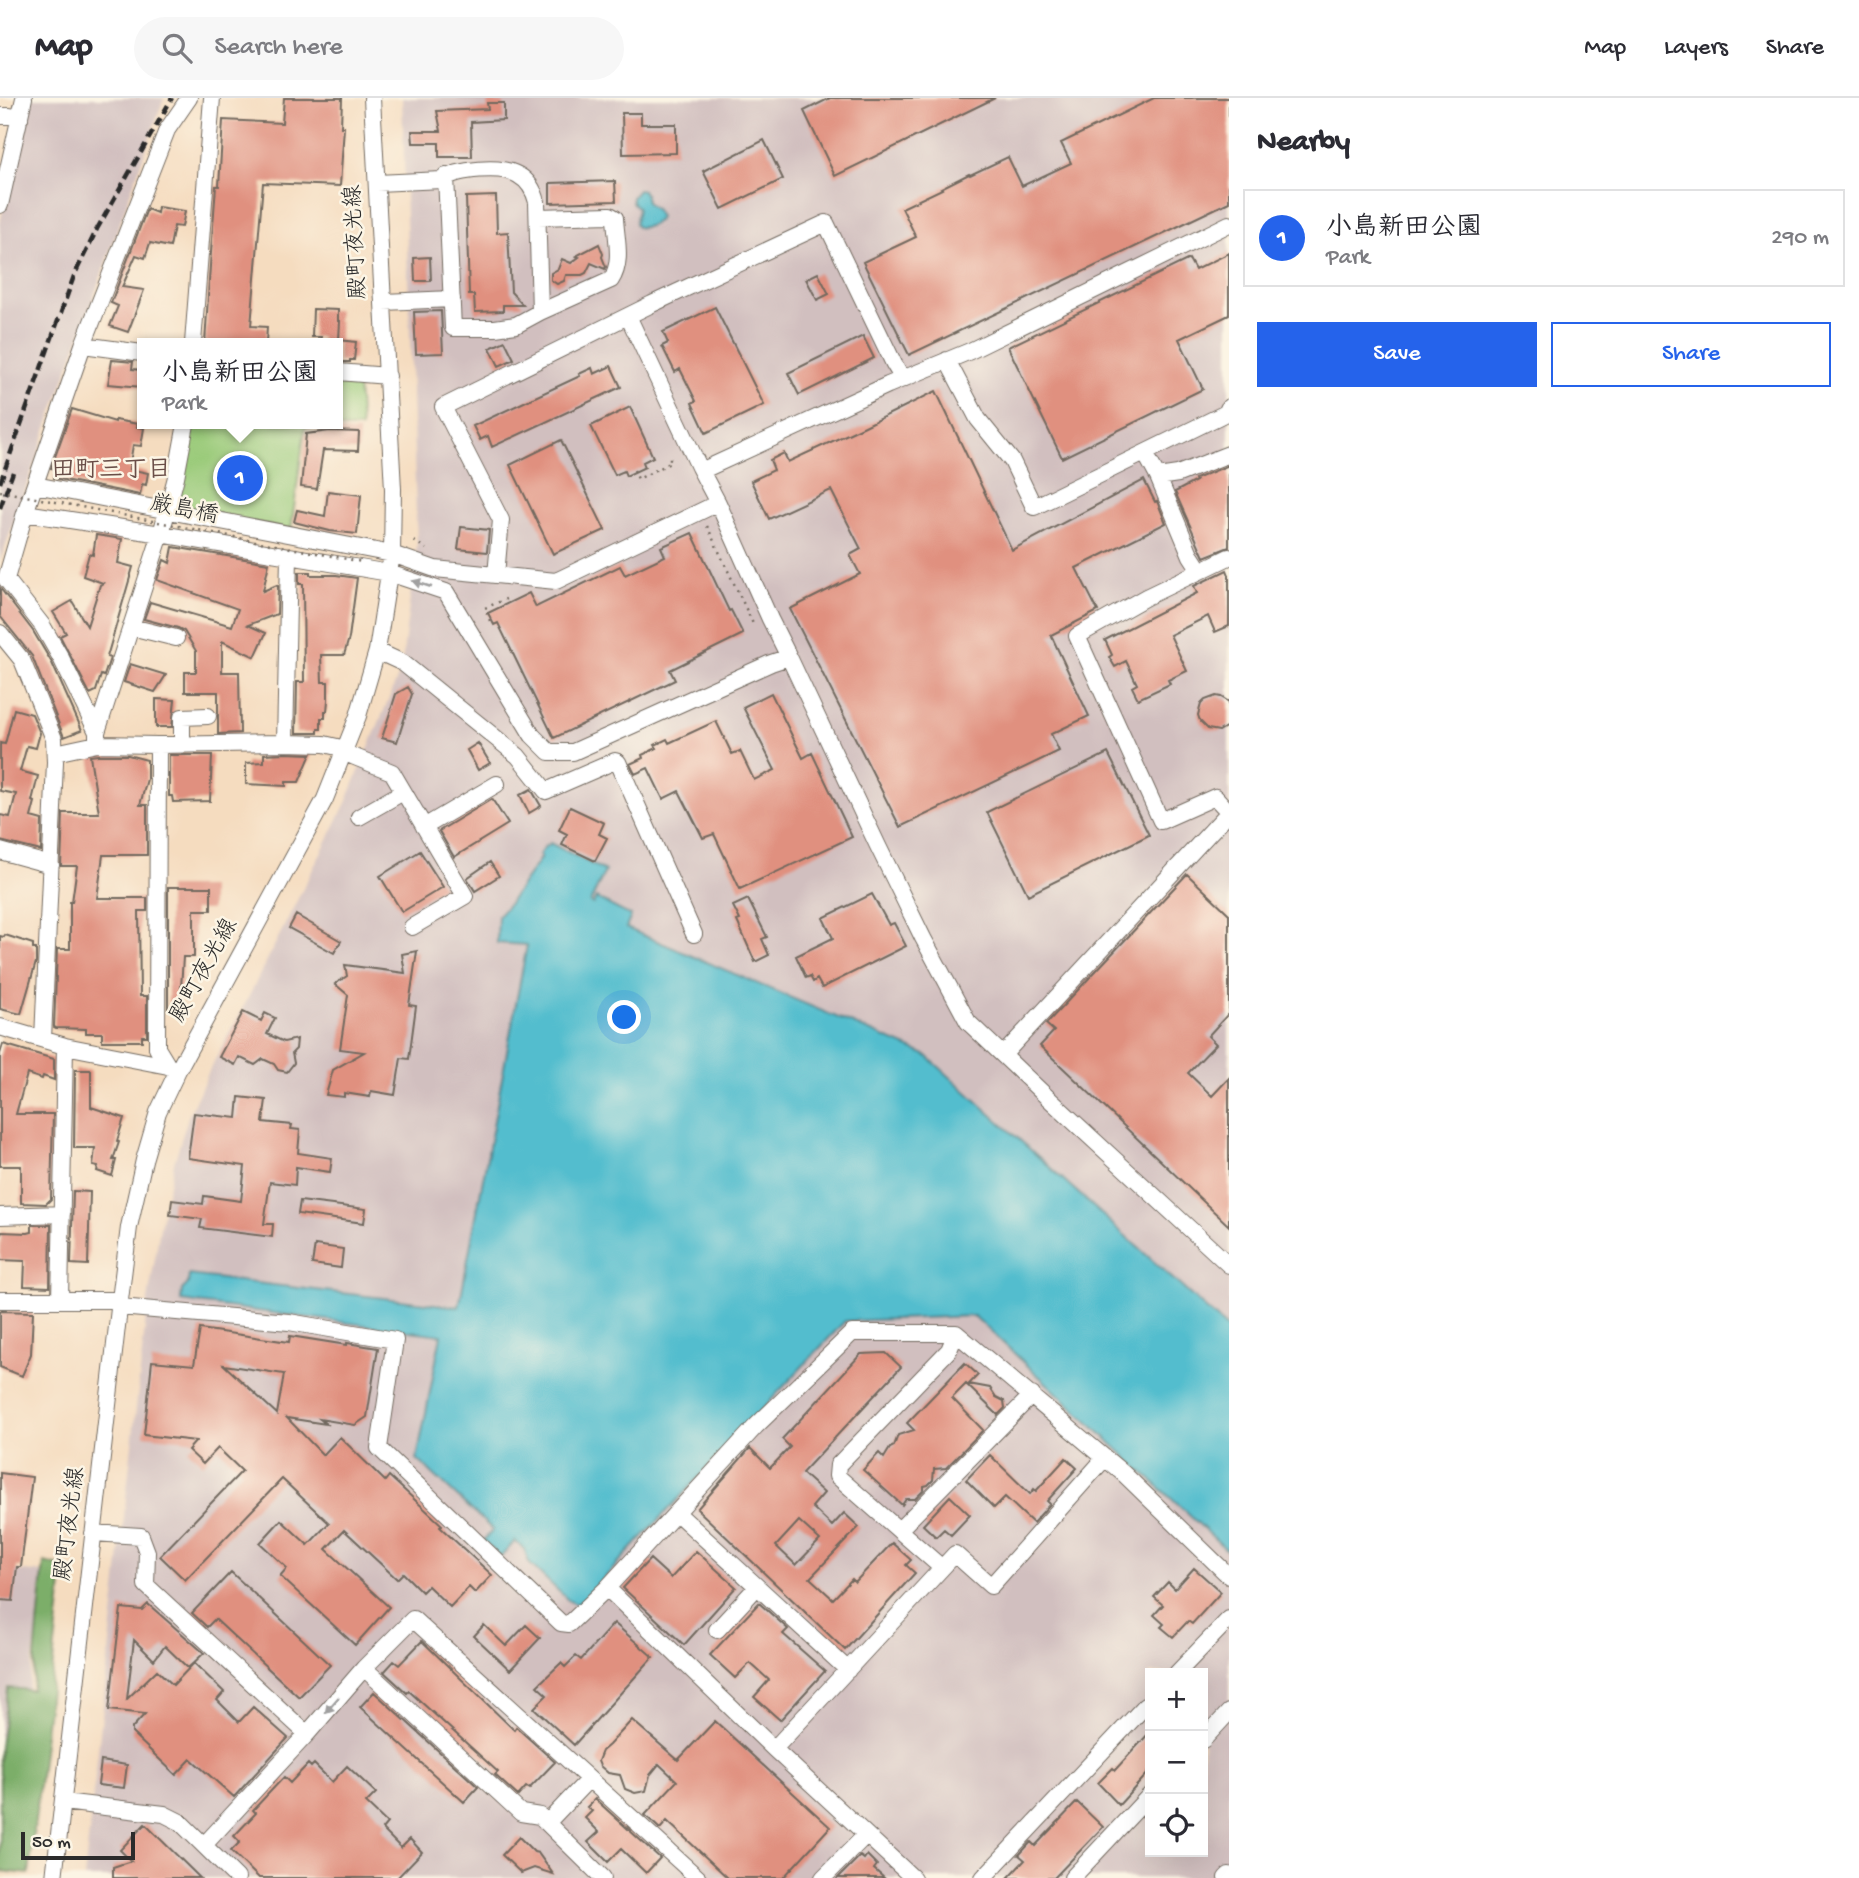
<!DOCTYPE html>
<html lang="en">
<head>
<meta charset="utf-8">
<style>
	:root { --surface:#fff; --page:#f7f7f7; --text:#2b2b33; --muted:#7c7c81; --line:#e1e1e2; --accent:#2563eb }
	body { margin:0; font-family:"Gochi Hand","Klee One",sans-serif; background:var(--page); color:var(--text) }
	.controls { position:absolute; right:21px; bottom:21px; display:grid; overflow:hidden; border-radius:0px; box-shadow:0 7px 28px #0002 }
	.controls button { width:63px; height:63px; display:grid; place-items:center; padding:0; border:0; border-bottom:2px solid var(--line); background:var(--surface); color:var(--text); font:35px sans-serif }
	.scale { position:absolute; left:21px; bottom:18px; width:114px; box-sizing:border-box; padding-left:7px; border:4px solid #2b2b2b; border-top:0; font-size:19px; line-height:24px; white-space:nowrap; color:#2b2b2b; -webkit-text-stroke:5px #fcf5e5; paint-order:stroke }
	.you { position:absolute; left:625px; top:920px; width:24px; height:24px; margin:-18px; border:5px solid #fff; border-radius:50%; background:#1a73e8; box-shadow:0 0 0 10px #1a73e833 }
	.badge { display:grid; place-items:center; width:46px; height:46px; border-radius:50%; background:var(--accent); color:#fff; font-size:23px; font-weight:700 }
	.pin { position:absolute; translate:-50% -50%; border:4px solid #fff; box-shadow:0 2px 7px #0006 }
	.popup { position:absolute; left:137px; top:240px; width:206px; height:91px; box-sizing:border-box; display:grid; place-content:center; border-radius:0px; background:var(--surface); filter:drop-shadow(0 2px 5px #0005); font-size:23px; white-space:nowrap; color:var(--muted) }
	.popup b { font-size:26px; color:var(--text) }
	.popup::after { content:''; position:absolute; left:50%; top:100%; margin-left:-14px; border:14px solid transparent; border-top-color:var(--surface) }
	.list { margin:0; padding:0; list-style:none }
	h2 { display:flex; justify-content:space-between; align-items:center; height:91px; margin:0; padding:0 28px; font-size:30px }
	h2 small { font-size:23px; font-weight:400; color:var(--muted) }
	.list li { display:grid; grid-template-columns:46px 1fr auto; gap:21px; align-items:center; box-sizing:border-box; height:98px; margin:0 14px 14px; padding:0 14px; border:2px solid var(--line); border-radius:0px }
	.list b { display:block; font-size:26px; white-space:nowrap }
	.list p { margin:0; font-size:23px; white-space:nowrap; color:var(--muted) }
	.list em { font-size:23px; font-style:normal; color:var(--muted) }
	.actions { display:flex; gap:14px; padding:21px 28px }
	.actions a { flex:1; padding:16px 0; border:2px solid var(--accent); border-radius:0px; text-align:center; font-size:24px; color:var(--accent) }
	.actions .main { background:var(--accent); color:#fff }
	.icon { flex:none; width:38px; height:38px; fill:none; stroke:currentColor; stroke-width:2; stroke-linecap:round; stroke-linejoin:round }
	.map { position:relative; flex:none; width:1229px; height:1780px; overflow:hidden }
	header { display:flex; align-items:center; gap:42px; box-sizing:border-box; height:98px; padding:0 35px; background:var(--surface); border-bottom:2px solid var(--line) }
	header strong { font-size:33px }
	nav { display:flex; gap:38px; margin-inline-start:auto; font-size:24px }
	.search { width:490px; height:63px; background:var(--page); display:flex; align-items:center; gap:18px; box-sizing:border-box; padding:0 24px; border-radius:38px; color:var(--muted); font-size:26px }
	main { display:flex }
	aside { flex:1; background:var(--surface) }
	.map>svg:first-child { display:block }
</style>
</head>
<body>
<header>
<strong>Map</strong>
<div class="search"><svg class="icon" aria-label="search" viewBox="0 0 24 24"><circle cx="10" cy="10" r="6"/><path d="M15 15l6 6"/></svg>Search here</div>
<nav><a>Map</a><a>Layers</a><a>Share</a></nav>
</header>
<main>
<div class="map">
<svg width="1229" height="1780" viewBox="0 0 1229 1780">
	<rect width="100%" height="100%" fill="#fcf5e5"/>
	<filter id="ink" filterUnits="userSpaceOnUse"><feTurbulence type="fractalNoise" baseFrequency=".0143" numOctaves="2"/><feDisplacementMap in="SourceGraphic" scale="14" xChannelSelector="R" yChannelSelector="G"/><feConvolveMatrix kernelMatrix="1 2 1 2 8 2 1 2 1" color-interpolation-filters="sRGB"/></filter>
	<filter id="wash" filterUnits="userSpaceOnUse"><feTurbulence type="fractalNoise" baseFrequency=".00686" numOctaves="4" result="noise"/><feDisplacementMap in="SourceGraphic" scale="28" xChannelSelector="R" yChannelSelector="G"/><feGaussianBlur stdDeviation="1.57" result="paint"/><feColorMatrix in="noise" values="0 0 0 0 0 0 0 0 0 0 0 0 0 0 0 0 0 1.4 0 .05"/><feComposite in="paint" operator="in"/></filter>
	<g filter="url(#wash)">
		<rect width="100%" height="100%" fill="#f5dcbf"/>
		<!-- industrial -->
		<path fill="#d1bfbf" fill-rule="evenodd" d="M28,0H164L0,463V125Z
			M402,0H1229V1232L926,957L626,830L631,818L596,801L593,806L589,805L548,749L507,808L498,818L527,847L459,1209L189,1177L188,1186L182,1203L441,1237L417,1361L493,1433L502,1459L515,1442L524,1451L529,1465L568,1503L579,1507L845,1223L974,1218L1229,1454V1780H84L148,1202L163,1112L174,1065L189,1016L211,969L242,912L346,705L401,571L417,445ZM1150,1575H1203V1754H1150Z
			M0,1471L46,1475L0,1778Z"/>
		<!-- green -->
		<path fill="#9aca79" stroke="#627a52" stroke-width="2" d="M338,281L355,283L358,288L361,330H305L291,432L173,411L192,326H338Z"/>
		<!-- forest -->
		<path fill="#7bae69" stroke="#536c4a" stroke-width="2" d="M44,1464L64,1469L29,1776L0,1773V1650L8,1590L32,1592Z"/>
		<!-- water -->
		<path fill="#52bdce" stroke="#3e747c" stroke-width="2" d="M638,92L643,93L646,97V104L656,112L660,119C655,128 647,130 637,129L635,126L638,110L632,104V99Z
			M550,745L605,773L590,805L593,806L596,800L631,818L626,830L926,957L1229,1232V1454L974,1218L845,1223L579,1507L569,1503L529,1465L524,1451L515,1443L501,1459L483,1443L493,1432L417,1361L441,1237L181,1203L182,1192L188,1186L189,1177L459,1209L527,847L497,845L498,818L507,808L541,759L539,757L546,747L548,748Z"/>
		<g id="blocks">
			<!-- building -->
			<path fill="#e0907f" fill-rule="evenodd" d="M284,0H342L341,29H344L340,88L263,85L251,228L267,229L266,245H205L210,168L216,88H219L223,22L282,25Z
				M830,0H995L835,78L804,13Z
				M1154,0H1229V104L909,257L863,164L916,139L902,110L942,91L941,90L969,76L970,77L1008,59L1022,88L1071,65L1061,45Z
				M487,5H504V22L471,24L472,59H439V45H413L412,33H441L437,13L488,11Z
				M622,15H641V26H676V55L623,56Z
				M764,42L783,81L722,111L703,73Z
				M615,83L616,103L550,105V85Z
				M496,98L497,135L508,134L511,194L523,207H503V213L475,214L474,197H469L466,99Z
				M158,109L185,113L182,129L174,128L170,149L150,145L145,160L136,157L122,189L144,192L128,234L110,228L118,208L111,205L147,111L157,115Z
				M599,146L603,156L602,159L606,169L605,171L591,165L586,175L582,177H566L564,183L557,186L551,182V175L558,171L562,161L571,165L579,159L576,158Z
				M1229,155V217L1179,241L1203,291L1062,360L1008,249L1189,161L1195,172Z
				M430,159L431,183H415L414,160Z
				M818,175L829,196L817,202L806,181Z
				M715,209L764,307L706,335L692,305L696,303L680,271L675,274L662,248L668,245L663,234Z
				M313,211L338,212V223H340L339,242L356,244L354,262H350V264H338V245H321V239H312Z
				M441,213L443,255L416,256L414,214Z
				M863,238L874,260L799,297L788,275Z
				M505,243L514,261L499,268L490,250Z
				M112,262L133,264L132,271L142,272V289L108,286Z
				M611,268L621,289L492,349L488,338L480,342L473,328L580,278L579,276L592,270L594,276Z
				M936,293L1012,452L1144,382L1155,404L1157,403L1166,425L1076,470L1098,513L1051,537L1089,618L1051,636L1059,653L900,729L790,511L860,476L850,457L861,451L831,392L769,421L751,383L774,372L770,362L784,355L788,364L865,328Z
				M630,309L653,359L643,364L645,369L626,378L624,373L615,377L591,328Z
				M72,311L115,324V322L138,326L137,329L144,330L141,348L133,347L129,371L148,375L146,387L142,386L140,397L54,380L56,371L51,370Z
				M330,333L359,334L358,353L323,352L317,391L301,389L306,336Z
				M561,342L605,432L553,456L510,367Z
				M1229,367V449L1204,459L1175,394L1196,383L1195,381Z
				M328,393L361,397L357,436L330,433L294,424L297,412L325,418Z
				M461,429L489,432L487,454L458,451Z
				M692,435L729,513L731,512L743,536L670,572L675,582L554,640L498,525L494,527L488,515L529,495L536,509L620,468L625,477L665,458L661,449Z
				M96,437L122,441L118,465L133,469L107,559L110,560L104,578L101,577L96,593L90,596L60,538L66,535L53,514L72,503L87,528L100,487L103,485L83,478L89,456L93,457Z
				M173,449L269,465L263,493L277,487L278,488L277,516L248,527L266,535L255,559L222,543V574H239L240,635L218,636V594H185V574H196V553L184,533L178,530L144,521L150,504L232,528L238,511L157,482L164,462L170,465Z
				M1227,472L1229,477V528L1215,534L1208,518L1170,537L1187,573L1168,582L1170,586L1138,601L1132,589L1137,586L1126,563L1115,569L1109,559L1112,557L1105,542L1197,495L1194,488Z
				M299,474H310V477H336L357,480L349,540L344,557H321L322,584H328V602L327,613H325V620H321V631H318V635H296L297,584H304L303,486H299Z
				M0,490L33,533L52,565L82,632L64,639L32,558L0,518Z
				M130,566L166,577L155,594L124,584Z
				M408,589L412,596L397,644L382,640L396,596Z
				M771,595L803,660L812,655L852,739L740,791L714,736L703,740L679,693L663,701L648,670L635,676L630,666L643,660L642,657L657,650L655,647L667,641L669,645L671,644L716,623L732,656L740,653L754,682L775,672L743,609Z
				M1216,598L1221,599L1229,604V627L1219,633L1208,631L1200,623L1198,617L1201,606L1205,602Z
				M156,601L175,602L172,629H156Z
				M14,611L32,616L40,635L36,650L27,648L20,673L38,678L32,703L35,704L31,719L42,722L41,753L0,743V717L10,719L16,696L0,693V645L5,646Z
				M478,645L490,665L478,672L467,652Z
				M1108,655L1149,737L1028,797L987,714Z
				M264,656L285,655L311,656L299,684H286V688L246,686V665L264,664Z
				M98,657H128L147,662V681L140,707H147V757H103L97,800H147V813H139L140,898H147V938H142V943H102V935H86V931L56,930L54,929L57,851H70V804H72L77,768H61L63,715H99L90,658Z
				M169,657H212L210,703L173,704L172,698H169Z
				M531,691L541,708L529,715L520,697Z
				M492,701L508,726L454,759L439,733Z
				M570,709L604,725L599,736L607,740L595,763L562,747L567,736L559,732Z
				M420,753L443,789L402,814L380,778Z
				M490,764L499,778L475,793L467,780Z
				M1187,776L1229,816V915L1208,938L1216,946L1188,975L1212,998L1229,980V1128L1040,948L1054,933L1046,926Z
				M168,789H211V812H194V859H183L181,890L185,892L173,914L168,911Z
				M872,796L889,827L894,825L906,848L822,890L817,881L813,884L810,878L806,880L796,858L833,840L823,820Z
				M748,801L767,839L762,841L769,857L755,864L737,823L740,822L733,808Z
				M296,817L341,843L334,855L289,830Z
				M5,837L33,846V851H36V864L21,916L0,911V838L4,839Z
				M417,853L409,907L416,908L409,961L401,960L395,997L371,993L370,999L344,995V999L326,997L333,972L364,954L340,951L348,897L335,886L347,878L345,867L405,875L402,856Z
				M243,914L261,923L265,915L275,920L267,936L284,944L297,941L296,951L292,955L294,965L287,974L278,972L274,966L263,961L255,967L239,959L235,967L219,959Z
				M3,946L54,961V982L43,978L42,981L27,976L16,1016H53L51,1101L46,1106L21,1105V1068H0V956Z
				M75,972H91V1009L124,1020L117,1043L119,1044L113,1062H116L112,1078L97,1073L98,1069L93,1068L95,1050H74Z
				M239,999L266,1002L263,1024L292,1027L291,1031L300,1032L298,1055L332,1060L330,1074L296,1069L295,1087L270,1084L264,1126H273L272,1139L200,1130L202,1121L170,1117L172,1102L203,1106L204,1098L241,1103L245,1068L188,1060L194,1015L237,1020Z
				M73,1093L90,1094L88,1167L71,1166Z
				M300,1103L366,1111L364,1125L298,1116Z
				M32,1127H51L50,1189L24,1188L25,1163L0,1162L1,1134L28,1135L32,1134Z
				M315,1147L343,1151L341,1170L312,1166Z
				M0,1213L33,1214L31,1256L22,1278L0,1269Z
				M200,1231L289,1244L290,1238L347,1247V1245L378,1250L367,1319L355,1327L320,1321L326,1326L287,1320L323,1357L340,1339L385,1383L389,1378L442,1427L440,1429L492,1477L475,1495L469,1489L450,1509L428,1488L422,1494L403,1475L397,1481L344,1432L326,1451L389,1509L355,1547L280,1478L287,1470L260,1445L281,1422L308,1447L329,1425L282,1381L185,1482L160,1458L242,1373L218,1350L203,1366L188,1352L196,1343L144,1337L152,1263L194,1267ZM224,1267L284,1276L277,1316Z
				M886,1255L901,1269L802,1375L824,1395L812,1409L832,1428L844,1415L859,1429L810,1480L833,1501L852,1481L855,1484L892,1445L911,1462L906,1467L915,1475L845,1552L697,1411L750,1350L770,1370L790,1349L782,1341L861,1256ZM799,1423L820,1442L796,1467L776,1448Z
				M965,1265L978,1277L969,1286L990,1290L996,1299L1004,1303L1005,1310L998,1317L966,1286L952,1300L983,1332L946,1370L934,1371L933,1382L928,1387L924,1388V1392L915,1401H906L902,1407L863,1372L879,1355L884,1360L890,1350L894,1348L898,1337L914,1332L907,1325Z
				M990,1357L1030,1396L1034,1391L1036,1393L1066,1360L1077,1370L1047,1403L1050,1406L1033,1425L1005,1399L994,1410L966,1382Z
				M0,1375L32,1379L21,1469H17L13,1503L0,1502Z
				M950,1398L970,1417L951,1437L944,1431L936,1439L923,1427Z
				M696,1453L736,1489L684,1547L623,1490L650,1461L671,1480Z
				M1194,1470L1221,1494L1192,1526L1188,1523L1173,1539L1161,1529L1164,1526L1154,1517L1163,1507L1154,1499L1168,1484L1175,1491Z
				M231,1474L330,1567L299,1599L215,1521L207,1529L192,1515Z
				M759,1505L788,1531L783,1536L825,1573L780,1622L754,1599L769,1582L750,1565L735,1580L710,1557Z
				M148,1506L204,1555L188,1570L165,1548L154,1562L134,1542L127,1601L157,1572L173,1587L194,1565L224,1594L217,1602L239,1624L253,1609L288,1640L234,1699L191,1661L176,1677L132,1635V1630L145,1616L109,1612L121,1510L142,1512Z
				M614,1525L653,1559L574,1647L534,1610L547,1597L537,1588L561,1565L565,1569L576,1558L581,1562Z
				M484,1527L506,1548L526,1527L540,1540L510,1572L474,1538Z
				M422,1543L514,1632L516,1629L555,1664L529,1691L526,1689L518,1698L495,1677L498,1674L409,1593L407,1595L384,1574L394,1563L399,1567Z
				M374,1594L478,1689L464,1704L360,1609Z
				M632,1622L678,1662L715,1623L830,1729L783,1780H728L667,1723L660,1731L645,1717L677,1683L659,1666L650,1677L646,1693L635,1695L625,1691L620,1677L608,1675L600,1668L598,1663L602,1653L609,1647Z
				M1150,1634V1673L1119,1707L1098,1685L1113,1670L1115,1672Z
				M101,1663L127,1667L124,1690L98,1687Z
				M308,1666L311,1669L314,1666L332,1684L347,1668L376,1695L366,1705L387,1725L382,1731L401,1750L410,1741L422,1754L397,1780H259L231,1753L240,1744L234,1738L256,1715L253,1712L284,1679L290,1685Z
				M595,1701L660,1760L646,1775L621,1751L608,1764L588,1744L599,1734L585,1720L592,1713L587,1709Z
				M1077,1704L1103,1729L1054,1780H1008L1025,1762L1019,1757L1031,1744L1035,1748Z
				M145,1726L200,1780H113V1769L131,1763L120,1752Z
				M519,1739L534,1754L538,1755L553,1776L534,1770L521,1775L502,1757Z
				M867,1757L877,1767L874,1771L884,1780H838L860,1758L864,1761Z"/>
		</g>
	</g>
	<g filter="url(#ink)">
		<use href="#blocks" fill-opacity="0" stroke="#72695f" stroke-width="2"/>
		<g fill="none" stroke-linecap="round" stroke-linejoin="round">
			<!-- minor casing -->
			<g stroke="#72695f" stroke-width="18">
				<path id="minor" d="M0,18H10L20,20
					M377,85L442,82C457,71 502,67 518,77C529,83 534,92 537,104L540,214L516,227L495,230H453L446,78
					M0,107L24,0
					M538,119L610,117L615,120C616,141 623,164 611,182L540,214
					M384,204L452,201
					M628,218L699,369L718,405L770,521L789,559L877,746L923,840L968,924L1047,999L1229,1167
					M193,245L212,0
					M83,247L142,255
					M947,262L978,321L1012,363L1034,409L1226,315L1229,309
					M338,274L388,278
					M1145,355L1158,379L1178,376L1229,356
					M701,373L888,287L970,253L1229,126
					M1158,379L1191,458L1200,472
					M35,387L392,456L435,471L556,483L718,405
					M25,415L161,436L389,475L446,494L532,637L549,654H573L771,565L789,559
					M1229,459L1146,499L1077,538L1161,723L1215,699L1229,714
					M496,477L501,422L443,309L652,206L826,125L894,266L903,281
					M131,529L176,540
					M0,535L22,562L54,641L55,664L43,941
					M377,553L403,565L497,641L518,658L546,693L615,663L618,664L694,836
					M97,634L61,560L42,527L6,481L25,415L83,247L167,32L189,0
					M285,645L289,458
					M97,646V634L161,436L176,379L186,326
					M182,646V619L208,618
					M158,647L157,950L168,968
					M55,655L97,646L158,647L285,645L324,646L346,651
					M345,655L392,674L465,798L412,829
					M359,719L403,694
					M424,729L497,686
					M0,753L51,767
					M0,929L65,948L168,968L174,971
					M1003,957L1229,714
					M0,1118L62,1116
					M0,1202H120
					M60,1202L65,948
					M120,1209L289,1224L395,1242L379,1350L561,1525L569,1526L607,1490L756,1328L852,1235H956L1124,1376L1229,1478
					M677,1415L848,1572
					M899,1432L1032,1297
					M93,1435L141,1438L147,1454L146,1487L307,1636
					M942,1470L955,1456L991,1488L1105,1360
					M607,1490L774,1651L913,1780
					M717,1532L757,1489
					M364,1570L521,1715L540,1718L547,1725
					M1177,1575L1229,1521
					M1203,1642L1229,1614
					M774,1651L942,1470L837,1378L838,1367L949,1252L956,1235
					M63,1704L164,1716L180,1724L237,1780
					M204,1747L307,1636L364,1570L413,1521L589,1681
					M54,1780L120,1202L129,1129L144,1062L158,1014L178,972L325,701L358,618L377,553L392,456L393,391L372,0
					M603,1780L547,1725L589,1681L698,1780
					M823,1780L866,1737
					M983,1780L1145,1608L1150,1612
					M1072,1780L1150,1697
					M1226,1780L1229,1777"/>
			</g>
			<!-- path -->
			<path stroke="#72695f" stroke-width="2.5" stroke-dasharray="2 5" stroke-linecap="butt" d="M634,372L638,381L670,365V359
				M707,428L754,528
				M414,443L426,451
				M490,523L485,510L506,501"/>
			<!-- minor -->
			<use href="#minor" stroke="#fff" stroke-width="16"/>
			<!-- rail -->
			<path stroke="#2b2b2b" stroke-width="4.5" stroke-dasharray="10 5" stroke-linecap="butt" d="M0,385L74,178L97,131L172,0
				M0,410L13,374"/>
			<!-- path-bridge -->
			<path stroke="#72695f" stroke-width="2.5" stroke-dasharray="2 5" stroke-linecap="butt" d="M0,393L362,464"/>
		</g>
		<!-- one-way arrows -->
		<defs><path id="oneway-solid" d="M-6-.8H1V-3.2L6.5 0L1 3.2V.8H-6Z" transform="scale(1.75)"/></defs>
		<g fill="#a0a0a0">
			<use href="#oneway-solid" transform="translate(422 486) rotate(-162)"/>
			<use href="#oneway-solid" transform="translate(332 1607) rotate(131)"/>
		</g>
	</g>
	<g text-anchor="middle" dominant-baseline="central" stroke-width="5" stroke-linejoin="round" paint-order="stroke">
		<!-- street labels -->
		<g font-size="23" fill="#2b2b2b" stroke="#fcf5e5">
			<text transform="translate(357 144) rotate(-93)">殿町夜光線</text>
			<text transform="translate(184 413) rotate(11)">厳島橋</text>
			<text transform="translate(205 873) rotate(-61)">殿町夜光線</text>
			<text transform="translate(71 1426) rotate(-83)">殿町夜光線</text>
		</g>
		<!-- neighbourhood labels -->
		<g font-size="24" font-weight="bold" fill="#6a4e48" stroke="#fcf5e5">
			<text x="111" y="373">田町三丁目</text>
		</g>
	</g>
</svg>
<div class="controls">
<button>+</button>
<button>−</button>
<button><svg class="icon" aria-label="locate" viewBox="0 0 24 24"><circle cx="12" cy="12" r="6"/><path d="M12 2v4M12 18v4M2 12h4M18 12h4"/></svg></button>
</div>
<div class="scale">50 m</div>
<div class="you"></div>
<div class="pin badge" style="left:240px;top:380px">1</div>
<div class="popup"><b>小島新田公園</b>Park</div>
</div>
<aside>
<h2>Nearby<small></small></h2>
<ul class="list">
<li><span class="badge">1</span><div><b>小島新田公園</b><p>Park</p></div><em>290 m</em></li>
</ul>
<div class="actions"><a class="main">Save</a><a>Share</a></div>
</aside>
</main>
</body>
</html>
